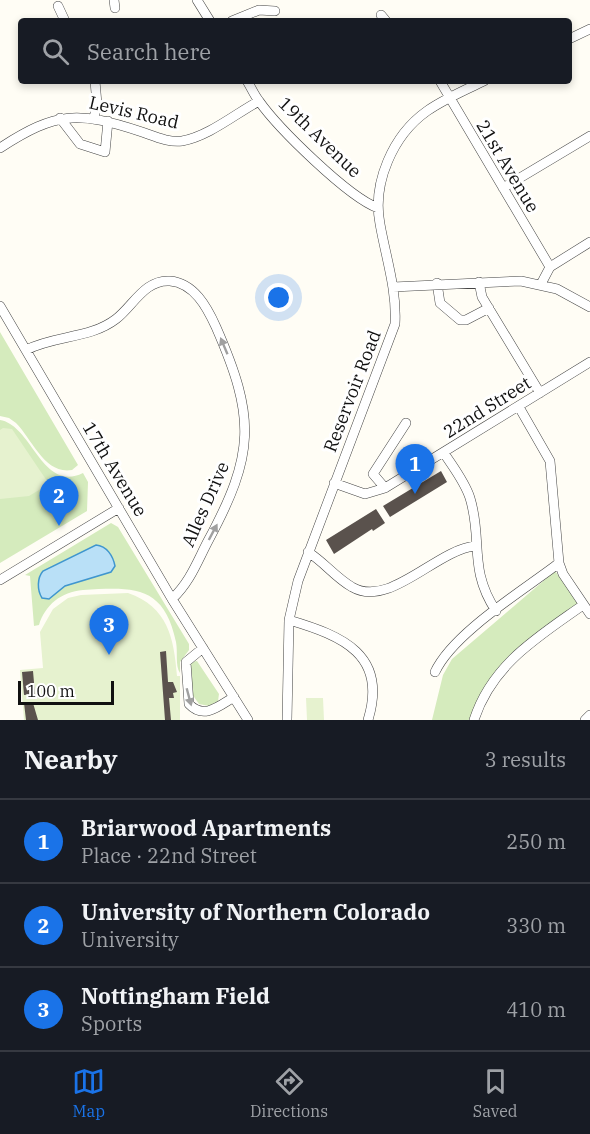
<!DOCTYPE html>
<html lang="en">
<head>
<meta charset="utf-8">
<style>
	:root { --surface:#171b24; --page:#242831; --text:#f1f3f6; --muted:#9ea1a6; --line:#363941; --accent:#1a73e8 }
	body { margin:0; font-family:"IBM Plex Serif",serif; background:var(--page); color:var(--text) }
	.scale { position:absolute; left:18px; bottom:15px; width:96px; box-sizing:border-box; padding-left:6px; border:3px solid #111; border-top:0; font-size:16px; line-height:21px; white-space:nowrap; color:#111; -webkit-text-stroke:4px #fff; paint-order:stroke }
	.you { position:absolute; left:279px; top:298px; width:21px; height:21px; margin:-15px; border:4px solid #fff; border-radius:50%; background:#1a73e8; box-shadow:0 0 0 9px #1a73e833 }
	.badge { display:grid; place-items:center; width:39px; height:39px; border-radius:50%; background:var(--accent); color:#fff; font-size:20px; font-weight:700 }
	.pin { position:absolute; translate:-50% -50px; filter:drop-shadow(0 2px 3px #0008) }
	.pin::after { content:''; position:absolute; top:32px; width:21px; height:18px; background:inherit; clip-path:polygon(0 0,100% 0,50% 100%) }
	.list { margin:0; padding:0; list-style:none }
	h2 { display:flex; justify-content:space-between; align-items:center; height:78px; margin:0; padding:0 24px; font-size:26px }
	h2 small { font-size:20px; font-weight:400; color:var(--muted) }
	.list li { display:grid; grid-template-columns:39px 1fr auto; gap:18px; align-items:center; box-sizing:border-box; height:84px; padding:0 24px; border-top:2px solid var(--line) }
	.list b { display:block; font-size:22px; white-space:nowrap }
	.list p { margin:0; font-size:20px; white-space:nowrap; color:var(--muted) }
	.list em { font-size:20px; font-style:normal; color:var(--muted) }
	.icon { flex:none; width:33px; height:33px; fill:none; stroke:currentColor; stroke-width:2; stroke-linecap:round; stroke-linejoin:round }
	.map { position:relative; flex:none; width:590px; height:720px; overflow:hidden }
	.search { position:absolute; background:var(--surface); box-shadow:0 3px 9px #0003; left:18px; right:18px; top:18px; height:66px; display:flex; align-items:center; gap:15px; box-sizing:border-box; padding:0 21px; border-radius:6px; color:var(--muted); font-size:22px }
	.sheet { height:330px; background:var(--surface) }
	nav { display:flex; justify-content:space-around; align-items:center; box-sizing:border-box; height:84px; border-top:2px solid var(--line); background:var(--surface); font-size:16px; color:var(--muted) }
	nav a { display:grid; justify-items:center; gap:3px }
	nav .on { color:var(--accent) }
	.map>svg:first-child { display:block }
</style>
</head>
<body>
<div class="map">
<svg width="590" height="720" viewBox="0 0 590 720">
	<rect width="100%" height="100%" fill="#fffdf5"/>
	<!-- green -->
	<path fill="#d5ebbd" d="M0,332L78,465L72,470C45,475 32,439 16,423L9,418L0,416Z
		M0,420C32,425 42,493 83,473L88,482L87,511L0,563Z
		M111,523L118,527L189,644V650L180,662V673C175,666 178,652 176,642C164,585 134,587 83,590C61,592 45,605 39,625L34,626L30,576L25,575Z
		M555,571L580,604C527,641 493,655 471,720H432L443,675L452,659Z
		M197,661L219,694L218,701L209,706L199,704L192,694L191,662Z"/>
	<!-- pitch -->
	<path fill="#e6f2cf" d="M3,428L12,429L49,484L29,496L0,499V430Z
		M128,593C168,607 174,638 177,676H180V720H24L20,670L43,668L40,632L53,609L68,598L81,595Z
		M306,698H323L324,720H307Z"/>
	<!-- water -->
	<path fill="#b9e0f7" stroke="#3f96cf" stroke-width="1.5" d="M96,545C107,546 113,556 115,566L111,572L65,586L49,599L42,598C37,590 37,578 43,571Z"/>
	<!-- building -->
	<path fill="#5a524d" d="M441,471L447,482L390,517L383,506Z
		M376,509L385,523L373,531L372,529L334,554L326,540Z
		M166,651L168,682H173L177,692L173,693L174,698H169L171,720H165L160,652Z
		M33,671L35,694L24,695L22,672Z
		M24,703H33L38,720H26Z"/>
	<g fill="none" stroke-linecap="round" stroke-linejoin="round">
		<!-- minor casing -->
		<g stroke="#444" stroke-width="10">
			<path id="minor" d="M114,0L115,8
				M197,0L210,21
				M58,6L65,21
				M381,15L386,21
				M232,21L259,10L275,11
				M569,39L590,29
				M247,81C251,87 254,95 259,101C278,128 348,197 378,208
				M440,81L550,267
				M60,118L80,144L105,152L108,121
				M94,118L97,104L95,81
				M0,148C57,111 78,111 142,132C154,136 169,143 182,141C209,136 235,114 259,101
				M503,188L590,136
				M479,282L482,297L540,393
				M437,283L440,303L460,320H466L489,308
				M541,284L550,267L590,242
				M393,287L521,281L557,289L590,307
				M0,306L172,599L248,720
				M26,350C55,335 90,339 116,319C133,306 145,279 170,281C194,283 207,307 216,327C256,418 255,454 208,541C197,562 190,582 172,599
				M519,407L550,461L559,563L563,574L590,614
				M444,453C453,467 465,482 470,498C483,540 468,569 496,611
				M334,483L365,494L385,488L590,362
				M385,488L373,474L406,423
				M308,552C324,562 336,578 352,587C389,609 436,550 475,546
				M0,580L119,508
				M289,620C343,636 388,655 368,720
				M203,648L186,662L189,704C204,720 219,706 234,697
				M435,672C453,633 524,590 559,563
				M287,720L289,620L298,581L395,324C397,290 386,258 380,224C372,183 393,135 427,111C444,99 465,90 484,81
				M474,720C492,664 538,637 583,605
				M585,720L590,715"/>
		</g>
		<!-- minor -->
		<use href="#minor" stroke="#fff" stroke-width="9"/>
	</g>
	<!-- one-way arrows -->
	<defs><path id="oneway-solid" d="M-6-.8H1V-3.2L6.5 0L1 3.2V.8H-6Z" transform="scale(1.5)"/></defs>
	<g fill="#a0a0a0">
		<use href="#oneway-solid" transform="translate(224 346) rotate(-113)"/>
		<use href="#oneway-solid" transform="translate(213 532) rotate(-62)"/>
		<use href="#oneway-solid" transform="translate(189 697) rotate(75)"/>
	</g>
	<g text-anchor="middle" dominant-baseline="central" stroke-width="6" stroke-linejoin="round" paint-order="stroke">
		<!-- street labels -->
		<g font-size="18" fill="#111" stroke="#fff">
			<text transform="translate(134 112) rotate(13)">Levis Road</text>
			<text transform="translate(320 137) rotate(44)">19th Avenue</text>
			<text transform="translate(508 166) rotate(59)">21st Avenue</text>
			<text transform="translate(352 391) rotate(-69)">Reservoir Road</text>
			<text transform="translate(487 407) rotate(-32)">22nd Street</text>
			<text transform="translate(115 469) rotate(59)">17th Avenue</text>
			<text transform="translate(205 504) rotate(-66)">Alles Drive</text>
		</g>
	</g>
</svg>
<div class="scale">100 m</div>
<div class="you"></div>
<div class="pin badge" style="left:415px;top:494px">1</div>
<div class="pin badge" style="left:59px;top:526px">2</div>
<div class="pin badge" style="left:109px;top:655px">3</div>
<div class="search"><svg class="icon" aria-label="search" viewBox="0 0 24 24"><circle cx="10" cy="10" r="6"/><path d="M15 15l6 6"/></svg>Search here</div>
</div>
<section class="sheet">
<h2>Nearby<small>3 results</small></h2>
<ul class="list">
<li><span class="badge">1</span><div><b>Briarwood Apartments</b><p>Place · 22nd Street</p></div><em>250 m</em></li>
<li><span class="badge">2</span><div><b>University of Northern Colorado</b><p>University</p></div><em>330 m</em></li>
<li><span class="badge">3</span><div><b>Nottingham Field</b><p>Sports</p></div><em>410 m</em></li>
</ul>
</section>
<nav>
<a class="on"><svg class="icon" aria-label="map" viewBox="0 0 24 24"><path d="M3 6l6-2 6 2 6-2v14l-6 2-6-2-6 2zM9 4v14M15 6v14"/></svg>Map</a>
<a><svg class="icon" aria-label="directions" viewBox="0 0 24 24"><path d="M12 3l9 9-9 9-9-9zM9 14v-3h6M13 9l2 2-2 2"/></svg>Directions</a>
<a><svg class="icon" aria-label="saved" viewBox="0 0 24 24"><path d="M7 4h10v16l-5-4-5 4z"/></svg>Saved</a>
</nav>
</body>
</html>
